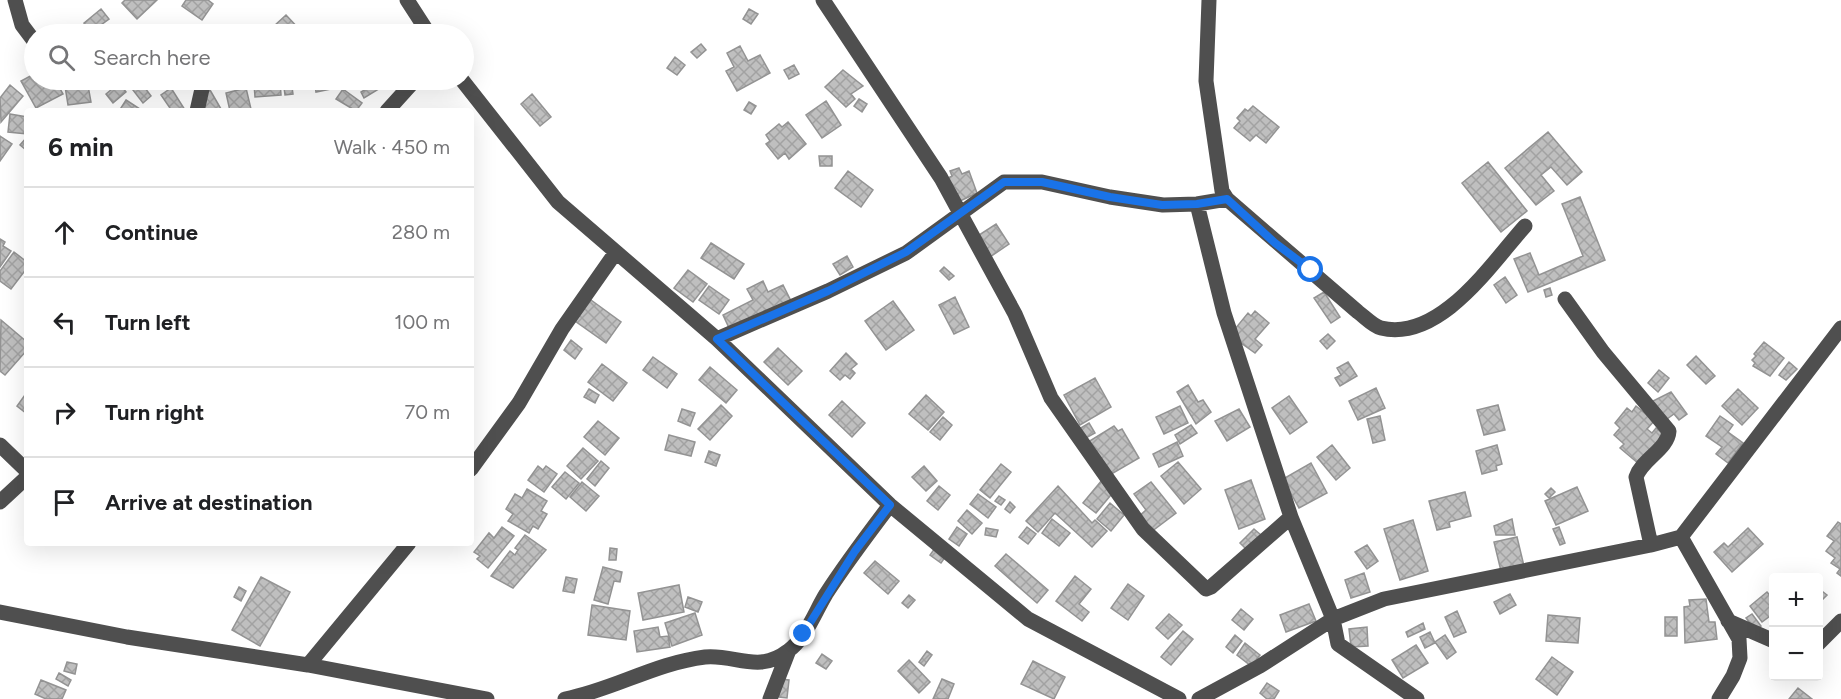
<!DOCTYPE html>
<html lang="en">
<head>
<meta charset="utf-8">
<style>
	:root { --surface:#fff; --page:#f6f6f6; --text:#202124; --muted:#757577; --line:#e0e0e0 }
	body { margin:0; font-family:Figtree,sans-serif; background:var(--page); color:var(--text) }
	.controls { position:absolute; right:18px; bottom:18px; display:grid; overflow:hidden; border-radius:6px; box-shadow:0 6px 24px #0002 }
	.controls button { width:54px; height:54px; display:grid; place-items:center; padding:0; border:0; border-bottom:2px solid var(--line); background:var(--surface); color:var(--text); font:30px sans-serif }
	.stop { position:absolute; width:18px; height:18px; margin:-14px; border:4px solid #1a73e8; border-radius:50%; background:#fff }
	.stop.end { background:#1a73e8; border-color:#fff; box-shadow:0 2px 6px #0008 }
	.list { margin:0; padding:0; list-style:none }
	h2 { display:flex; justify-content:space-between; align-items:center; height:78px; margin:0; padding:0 24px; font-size:26px }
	h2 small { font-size:20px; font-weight:400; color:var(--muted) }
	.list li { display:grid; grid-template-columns:39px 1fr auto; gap:18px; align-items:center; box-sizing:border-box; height:90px; padding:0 24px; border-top:2px solid var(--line) }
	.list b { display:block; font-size:22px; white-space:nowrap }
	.list em { font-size:20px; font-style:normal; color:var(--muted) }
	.icon { flex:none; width:33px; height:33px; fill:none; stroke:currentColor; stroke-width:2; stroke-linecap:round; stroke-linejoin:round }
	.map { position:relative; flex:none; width:1841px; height:699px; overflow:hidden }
	.search { position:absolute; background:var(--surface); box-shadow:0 6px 24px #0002; left:24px; top:24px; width:450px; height:66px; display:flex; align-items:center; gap:15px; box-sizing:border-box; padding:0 21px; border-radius:33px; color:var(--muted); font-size:22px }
	.panel { position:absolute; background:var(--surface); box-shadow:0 6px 24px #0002; left:24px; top:108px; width:450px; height:438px; border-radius:6px }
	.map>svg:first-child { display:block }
</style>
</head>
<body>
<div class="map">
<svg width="1841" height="699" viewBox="0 0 1841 699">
	<defs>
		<pattern id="building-cross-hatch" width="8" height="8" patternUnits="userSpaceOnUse" patternTransform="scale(1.5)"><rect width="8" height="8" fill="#bfbfbf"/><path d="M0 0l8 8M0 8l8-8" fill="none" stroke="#a2a2a2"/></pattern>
	</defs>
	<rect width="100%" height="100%" fill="#fff"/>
	<!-- building -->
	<path fill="url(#building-cross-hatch)" stroke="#939393" stroke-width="1.5" d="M125,0H157L137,19L122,3Z
		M186,0H208L213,4L202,20L182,6Z
		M101,9L109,19L101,25L108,34H93L84,23Z
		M749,9L758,14L751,24L743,19Z
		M286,15L299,29L292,34H282L274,26Z
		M701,44L706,50L697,58L691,52Z
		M740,46L748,61L760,55L770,73L737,91L726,71L734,67L727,53Z
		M675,57L685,65L677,75L667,68Z
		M794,65L799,74L789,79L784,70Z
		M843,70L863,86L851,94L855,99L846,107L825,87Z
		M34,74V80H55L63,94L36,108L21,81Z
		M64,80H87L91,102L68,105Z
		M128,80H139L151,96L143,103L126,81Z
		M151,80H159V85H151Z
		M171,80H180V84H171Z
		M283,80H291L293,94L285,95Z
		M314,80H345L346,86L316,92Z
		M280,81L281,95L255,97L254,84Z
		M379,81L382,87L364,98L361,92Z
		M119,83L126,92L113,103L106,94Z
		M10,85L23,96L1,122L0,98Z
		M171,88L185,110L183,111H172L161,95Z
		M246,88L251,109L230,111L226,93Z
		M343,89L362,103L356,111L336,99Z
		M210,90L221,109L216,111H204L197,98Z
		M532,94L551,117L540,126L521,104Z
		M859,99L867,104L862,112L854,106Z
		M126,100L143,111H119Z
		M826,101L841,125L822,138L806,115Z
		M749,102L756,106L751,114L744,110Z
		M1253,106L1279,127L1266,143L1256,135L1250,141L1234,128L1240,121L1237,118L1245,109L1248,111Z
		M10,114L27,117V134L8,132Z
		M788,122L806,144L789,159L785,153L778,159L766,144L770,141L766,135L779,124L782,127Z
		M1548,132L1582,172L1567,185L1551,167L1541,175L1554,191L1536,205L1505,168Z
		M0,136L12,144L0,161Z
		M27,137V149L26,150L20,145Z
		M819,156H832V166H820Z
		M1488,162L1527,211L1501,232L1462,183Z
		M959,168L962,174L969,171L977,193L958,202L946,179L952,176L950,171Z
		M848,171L873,190L861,207L835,188Z
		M1580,197L1605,260L1528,292L1514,259L1530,253L1539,275L1583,256L1562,204Z
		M996,224L1009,244L990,257L976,237Z
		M0,239L5,242L3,246L11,251L0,267Z
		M711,243L744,264L734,279L701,258Z
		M14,252L27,262V268L11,289L0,281V271Z
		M847,256L853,267L840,275L833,264Z
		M944,267L954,276L949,280L940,271Z
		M688,270L707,284L693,302L674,288Z
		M1505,277L1517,295L1506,303L1494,285Z
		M763,281L768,292L783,285L791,301L730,330L723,315L753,300L747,289Z
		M709,286L729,300L719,314L699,300Z
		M1550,288L1552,295L1546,297L1544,290Z
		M1324,292L1340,317L1331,323L1314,298Z
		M955,297L969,327L954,334L939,305Z
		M591,300L621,322L606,343L575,321Z
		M893,301L914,330L886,350L865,321Z
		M1255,311L1269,323L1255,339L1262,345L1255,353L1230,335L1248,313L1251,316Z
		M1,320L27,342V350L5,375L0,371Z
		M1328,334L1335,341L1327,349L1320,341Z
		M571,340L582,349L575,359L564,350Z
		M1764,342L1784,358L1770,376L1753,366L1755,363L1752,360L1756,356L1754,354Z
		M778,348L802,371L788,385L764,362Z
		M846,353L857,364L851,369L855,373L850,379L845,375L840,380L830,371Z
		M1696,356L1715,376L1706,384L1687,365Z
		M653,357L677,374L667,388L643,370Z
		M1348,362L1357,376L1340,386L1335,378L1341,375L1337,368Z
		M1789,362L1797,369L1786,380L1779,375Z
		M602,364L627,383L613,401L588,382Z
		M710,367L737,390L726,403L699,380Z
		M1659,370L1669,378L1658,392L1648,383Z
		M1095,378L1111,407L1080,425L1064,395Z
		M1188,385L1198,402L1203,400L1211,412L1196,424L1177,392Z
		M1376,388L1385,408L1358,420L1349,401Z
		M589,389L599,395L595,403L584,397Z
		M1738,389L1758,408L1742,425L1722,406Z
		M1671,392L1687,414L1679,420L1674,414L1667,419L1653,401Z
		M25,395L27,397V414L17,406Z
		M926,395L944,412L928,430L909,414Z
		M1289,396L1307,422L1290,434L1272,408Z
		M842,401L865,423L852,437L829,415Z
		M721,405L732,416L710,440L698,429Z
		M1498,405L1505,430L1484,435L1477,410Z
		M1180,406L1188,423L1164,434L1156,417Z
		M1636,406L1654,421L1647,429L1652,433L1656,428L1663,434L1639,464L1620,448L1624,444L1614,435L1620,428L1615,423L1627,408L1632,412Z
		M682,409L695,413L690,426L678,421Z
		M1239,409L1250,427L1227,441L1215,421Z
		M1380,416L1385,440L1373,443L1367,419Z
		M1720,416L1733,425L1728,432L1743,443L1728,463L1716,454L1722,447L1706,436Z
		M943,417L952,425L940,440L930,432Z
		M598,421L619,438L605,455L584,437Z
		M1089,423L1095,433L1084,439L1079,429Z
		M1191,425L1197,433L1180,444L1175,435Z
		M1114,426L1118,431L1122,429L1139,458L1108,476L1088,442Z
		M669,435L695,442L691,456L665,450Z
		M1177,442L1183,456L1159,467L1153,454Z
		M1332,445L1350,468L1336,480L1317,457Z
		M1497,445L1502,464L1496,466L1497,470L1482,474L1476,451Z
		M583,448L598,461L581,479L567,466Z
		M709,451L720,455L716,466L705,462Z
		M601,461L609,468L595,486L587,479Z
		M1178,462L1201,489L1184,504L1161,476Z
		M1311,463L1327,493L1299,508L1283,479Z
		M1001,464L1011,472L990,498L980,490Z
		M538,466L543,470L546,466L557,474L544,492L528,480Z
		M924,466L937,481L926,491L912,477Z
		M565,472L579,483L566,499L552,487Z
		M1102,480L1115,490L1096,513L1083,503Z
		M1251,480L1265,519L1239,529L1225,490Z
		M582,482L599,496L586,511L570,497Z
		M1151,482L1176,513L1151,532L1139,516L1146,510L1134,494Z
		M939,486L950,495L938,510L927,501Z
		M1058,486L1092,523L1095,520L1107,531L1092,547L1055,513L1038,532L1026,521Z
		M1577,487L1588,511L1556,525L1545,501Z
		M1551,488L1555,492L1549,498L1545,494Z
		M527,489L547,501L541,511L547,514L538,529L533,526L529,533L508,521L513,514L506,509L515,494L522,498Z
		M1465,492L1471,516L1449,522L1450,527L1437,530L1429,501Z
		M978,494L996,507L988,518L970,504Z
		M999,496L1005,500L1001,505L995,501Z
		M1010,502L1015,507L1010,513L1005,509Z
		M1110,503L1124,515L1111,531L1097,519Z
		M967,510L982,523L972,534L958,521Z
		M1052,519L1070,533L1059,546L1042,533Z
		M1512,519L1515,535H1496L1494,526Z
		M1413,520L1428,571L1400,580L1384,529Z
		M1838,522L1841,524V576L1837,573L1840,569L1831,563L1835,558L1826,551L1834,541L1827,536Z
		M502,527L514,536L488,568L477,559L480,556L474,552L489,533L494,538Z
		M957,527L967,534L959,546L949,539Z
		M1027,527L1036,534L1028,544L1019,537Z
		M1559,527L1565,543L1560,545L1553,529Z
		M986,528L998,530L996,537L985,535Z
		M1748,528L1763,544L1732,572L1714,552L1724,543L1728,547Z
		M1254,529L1261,535L1247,550L1240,543Z
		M525,535L546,550L513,588L491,576L510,551L515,555L518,550L515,548Z
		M1517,537L1524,566L1501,571L1494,542Z
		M1367,545L1378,561L1367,569L1355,552Z
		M610,548L617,549L616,560H609Z
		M935,548L946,556L941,563L930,555Z
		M1006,554L1048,590L1037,603L995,566Z
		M875,561L899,581L888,594L864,573Z
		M603,567L622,572L620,582L614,581L608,604L594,600Z
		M1364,573L1370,592L1351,598L1345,580Z
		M1075,576L1091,589L1079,604L1089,612L1082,621L1056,601Z
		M261,577L290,592L260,646L232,630Z
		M566,577L577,579L574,593L563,591Z
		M1128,584L1144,596L1128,620L1111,608Z
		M679,585L684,612L643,620L638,593Z
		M239,587L246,591L241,601L234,597Z
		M1818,588L1827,595L1818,604Z
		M1767,592L1774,600V613L1762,622L1750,606Z
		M1510,594L1516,605L1500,614L1494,602Z
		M909,595L915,600L908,608L902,603Z
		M688,597L702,602L698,612L685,607Z
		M1706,599L1709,622H1715L1717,639L1685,643L1684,607L1690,606L1689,600Z
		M1309,604L1316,621L1286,632L1280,615Z
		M592,605L630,611L626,640L588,635Z
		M1241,609L1253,619L1244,630L1232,620Z
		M1457,611L1466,632L1454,637L1445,617Z
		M695,613L702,635L672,646L665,623Z
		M1169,614L1182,625L1168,639L1156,628Z
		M1752,614L1761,626L1755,630L1746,618Z
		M1548,615L1580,618L1578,643L1546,641Z
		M1665,617H1677V636H1665Z
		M1423,623L1425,629L1408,637L1406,632Z
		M658,627L660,637L668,636L670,647L637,652L634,631Z
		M1367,627L1368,646L1351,647L1349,629Z
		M1183,631L1193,639L1171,665L1161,657Z
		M1430,632L1435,643L1425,648L1420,637Z
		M1235,635L1242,641L1233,653L1226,647Z
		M1445,635L1456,652L1447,659L1435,642Z
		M1245,643L1260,655L1251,666L1237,655Z
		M1416,645L1428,663L1403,678L1392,660Z
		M927,651L932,655L924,666L919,662Z
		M822,654L832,661L826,669L816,663Z
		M1552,657L1573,672L1557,695L1536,679Z
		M909,660L930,682L919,693L898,671Z
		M1033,661L1065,677L1054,699L1021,684Z
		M67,662L77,664L75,674L64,671Z
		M59,673L71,680L68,686L56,679Z
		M781,679L789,680L787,698L779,697Z
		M942,679L954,684L948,699H933Z
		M41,680L66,690L62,699H46L35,694Z
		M1267,683L1279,691L1274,699H1267L1260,693Z
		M1798,688L1812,699H1789Z"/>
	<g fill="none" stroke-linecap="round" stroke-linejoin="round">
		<!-- minor -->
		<path stroke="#4f4f4f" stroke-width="15" d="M15,0L22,25L34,41
			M407,0L429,34
			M823,0L941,178L1015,314L1051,398L1143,529L1206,589L1211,587L1291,517
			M1209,0L1206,81L1222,191L1227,199
			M462,80L558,202L717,339L890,505L1028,619L1179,699
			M197,111L204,80
			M387,111L415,80
			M1197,204L1224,313L1291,517L1333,619L1338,644L1417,699
			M1565,299L1603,352L1669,431C1668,449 1642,459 1636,477L1651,545
			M717,339L828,291L906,253L1004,182H1042L1110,197L1163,205L1197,204L1227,199L1358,312C1365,317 1373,326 1381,328C1440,342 1491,264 1525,226
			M0,445L27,471
			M471,469L519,403L562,329L616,252
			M0,502L27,477
			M1681,537L1739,639L1740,658L1733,676L1719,699
			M0,612L127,637L308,665L487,699
			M1728,621L1774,641
			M1818,644L1841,621
			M308,665L409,543
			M565,699C613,690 655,663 705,657C736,654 758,674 788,651C806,638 815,612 826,594C846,563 868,534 890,505
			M770,699L789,650
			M1199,699L1260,666L1333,619L1384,599L1651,545L1681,537L1841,328"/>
	</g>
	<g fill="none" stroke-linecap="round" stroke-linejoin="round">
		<!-- route -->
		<path stroke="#1a73e8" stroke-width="8" d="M803,634L855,551L890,505L717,339L828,291L906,252L1004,182H1042L1110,197L1162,205L1197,204L1227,199L1275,243L1311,270"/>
	</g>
</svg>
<div class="controls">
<button>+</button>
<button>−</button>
</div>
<div class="stop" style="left:1311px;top:270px"></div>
<div class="stop end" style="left:803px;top:634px"></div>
<div class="search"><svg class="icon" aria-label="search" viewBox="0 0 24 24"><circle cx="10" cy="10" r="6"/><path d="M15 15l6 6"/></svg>Search here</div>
<section class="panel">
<h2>6 min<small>Walk · 450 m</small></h2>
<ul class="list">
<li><svg class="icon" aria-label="ahead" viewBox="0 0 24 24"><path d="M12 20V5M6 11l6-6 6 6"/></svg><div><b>Continue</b></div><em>280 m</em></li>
<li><svg class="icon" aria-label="left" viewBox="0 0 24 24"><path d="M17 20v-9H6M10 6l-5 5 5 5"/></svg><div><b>Turn left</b></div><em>100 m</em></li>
<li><svg class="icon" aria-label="right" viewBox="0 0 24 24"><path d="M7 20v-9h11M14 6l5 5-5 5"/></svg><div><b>Turn right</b></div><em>70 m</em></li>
<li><svg class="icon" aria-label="arrive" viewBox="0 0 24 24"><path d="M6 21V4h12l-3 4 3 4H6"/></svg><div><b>Arrive at destination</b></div></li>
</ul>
</section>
</div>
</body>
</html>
